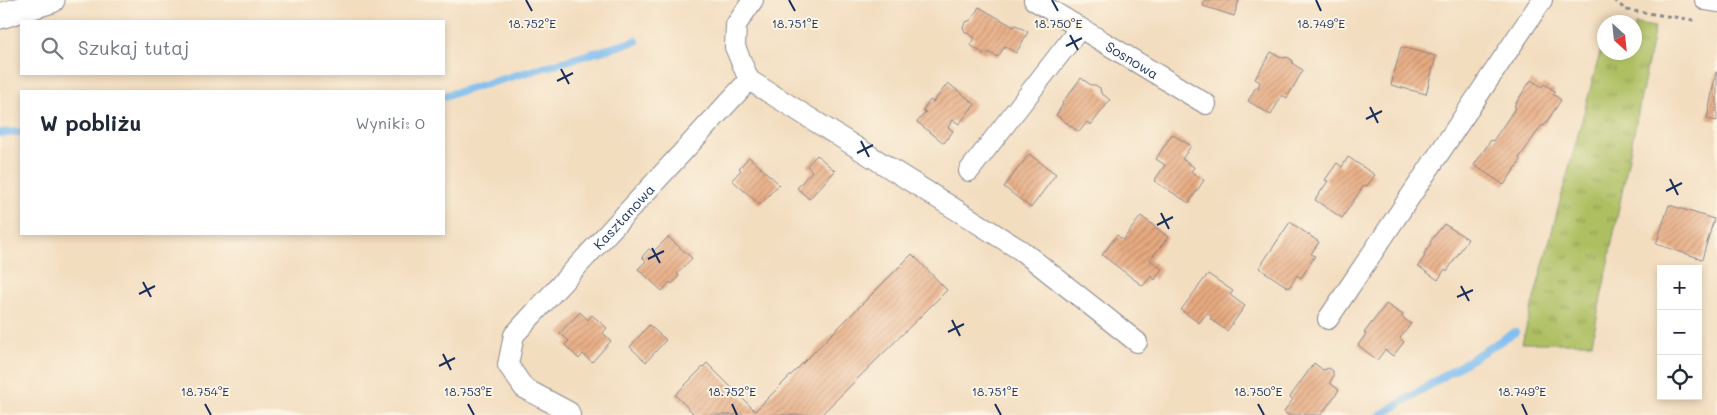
<!DOCTYPE html>
<html lang="pl">
<head>
<meta charset="utf-8">
<style>
	:root { --surface:#fff; --page:#f2f2f3; --text:#1f2937; --muted:#747a83; --line:#e0e1e3 }
	body { margin:0; font-family:Mali,sans-serif; background:var(--page); color:var(--text) }
	.controls { position:absolute; right:15px; bottom:15px; display:grid; overflow:hidden; border-radius:0px; box-shadow:0 2px 8px #0003 }
	.controls button { width:45px; height:45px; display:grid; place-items:center; padding:0; border:0; border-bottom:1px solid var(--line); background:var(--surface); color:var(--text); font:25px sans-serif }
	.compass { position:absolute; left:1597px; top:15px; width:45px; height:45px; border-radius:50%; background:var(--surface); box-shadow:0 2px 8px #0003; rotate:153deg }
	.list { margin:0; padding:0; list-style:none }
	h2 { display:flex; justify-content:space-between; align-items:center; height:65px; margin:0; padding:0 20px; font-size:21px }
	h2 small { font-size:16px; font-weight:400; color:var(--muted) }
	.icon { flex:none; width:28px; height:28px; fill:none; stroke:currentColor; stroke-width:2; stroke-linecap:round; stroke-linejoin:round }
	.map { position:relative; flex:none; width:1717px; height:415px; overflow:hidden }
	.search { position:absolute; background:var(--surface); box-shadow:0 2px 8px #0003; left:20px; top:20px; width:425px; height:55px; display:flex; align-items:center; gap:12px; box-sizing:border-box; padding:0 18px; border-radius:0px; color:var(--muted); font-size:19px }
	.panel { position:absolute; background:var(--surface); box-shadow:0 2px 8px #0003; left:20px; top:90px; width:425px; height:145px; border-radius:0px }
	.map>svg:first-child { display:block }
</style>
</head>
<body>
<div class="map">
<svg width="1717" height="415" viewBox="0 0 1717 415">
	<defs>
		<pattern id="grass-tufts" width="24" height="20" patternUnits="userSpaceOnUse" patternTransform="scale(1.25)"><rect width="24" height="20" fill="#aebf62"/><path d="M3 7l-1-3M5 7V3M7 7l1-3M15 17l-1-3M17 17v-4M19 17l1-3" fill="none" stroke="#8d9c54"/></pattern>
		<pattern id="building-hatch" width="6" height="6" patternUnits="userSpaceOnUse" patternTransform="scale(1.25)"><rect width="6" height="6" fill="#e8aa80"/><path d="M-1 1l2-2M0 6l6-6M5 7l2-2" fill="none" stroke="#bb8b6c"/></pattern>
	</defs>
	<rect width="100%" height="100%" fill="#fcf5e5"/>
	<filter id="ink" filterUnits="userSpaceOnUse"><feTurbulence type="fractalNoise" baseFrequency=".02" numOctaves="2"/><feDisplacementMap in="SourceGraphic" scale="10" xChannelSelector="R" yChannelSelector="G"/><feConvolveMatrix kernelMatrix="1 2 1 2 8 2 1 2 1" color-interpolation-filters="sRGB"/></filter>
	<filter id="wash" filterUnits="userSpaceOnUse"><feTurbulence type="fractalNoise" baseFrequency=".0096" numOctaves="4" result="noise"/><feDisplacementMap in="SourceGraphic" scale="20" xChannelSelector="R" yChannelSelector="G"/><feGaussianBlur stdDeviation="1.12" result="paint"/><feColorMatrix in="noise" values="0 0 0 0 0 0 0 0 0 0 0 0 0 0 0 0 0 1.4 0 .05"/><feComposite in="paint" operator="in"/></filter>
	<g filter="url(#wash)">
		<rect width="100%" height="100%" fill="#f3ddbf"/>
		<!-- grass -->
		<path fill="url(#grass-tufts)" stroke="#647760" d="M1635,24L1655,27L1592,343H1522L1604,38V52H1634Z"/>
		<g fill="none" stroke-linecap="round" stroke-linejoin="round">
			<!-- stream -->
			<path stroke="#7cbcf0" stroke-width="8" d="M444,96L636,41
				M0,133L21,132
				M1381,415L1515,332"/>
		</g>
		<g id="blocks">
			<!-- building -->
			<path fill="url(#building-hatch)" d="M1205,0H1239L1234,16L1203,6Z
				M979,7L1014,27L1016,25L1028,32L1016,53L1005,46L998,57L988,52L986,55L970,45L975,38L965,32L963,27L966,22L971,20Z
				M1401,47L1436,56L1426,94L1391,85Z
				M1271,52L1283,58L1287,57L1292,60L1293,64L1303,70L1287,98L1282,95L1271,115L1248,101L1256,87L1258,88L1260,82L1255,79Z
				M1716,72H1717V121L1707,119Z
				M1081,78L1091,85H1095L1100,88L1101,93L1110,100L1091,125L1087,122L1079,132L1056,115L1063,104L1062,103Z
				M1531,80L1542,87L1544,84L1555,91L1553,94L1561,100L1544,126L1542,125L1519,158L1521,160L1504,185L1474,165L1491,140L1493,141L1516,107L1514,106Z
				M948,83L975,104L959,124L953,120L948,127L953,131L944,143L917,122L926,112L923,110L930,100L933,102Z
				M1172,134L1191,146L1182,159L1194,167L1191,172L1204,180L1189,203L1154,181L1165,165L1156,159Z
				M1029,154L1056,174L1031,208L1004,187Z
				M817,155L835,171L809,199L797,188L812,171L807,166Z
				M749,157L779,184L760,205L732,180L741,170L739,168Z
				M1348,157L1375,175L1367,186L1364,185L1342,218L1315,200L1328,181L1325,180L1337,163L1342,167Z
				M1669,205L1714,219L1702,259L1656,244Z
				M1141,216L1168,237L1150,260L1162,269L1155,280L1151,276L1143,286L1102,255L1117,235L1123,240Z
				M1290,222L1319,242L1311,254L1315,256L1301,278L1297,275L1289,288L1259,268Z
				M1444,224L1468,239L1447,271L1445,269L1438,280L1418,266L1425,256L1424,254L1431,243L1430,242Z
				M668,237L692,258L677,274L679,276L672,284L670,282L662,291L638,269L646,261L642,257L649,249L653,252Z
				M912,254L947,290L821,415H695L675,395L707,363L755,411Z
				M1208,274L1233,291L1230,295L1245,306L1227,331L1210,319L1212,317L1207,313L1199,323L1181,310Z
				M1386,304L1403,315L1402,317L1411,324L1400,338L1404,342L1393,356L1385,350L1377,360L1358,345L1366,334L1364,333Z
				M580,312L588,320L592,315L607,328L603,333L611,341L592,362L583,354L579,359L565,345L569,341L560,333Z
				M649,325L666,340L646,362L630,347Z
				M1314,363L1323,370L1329,368L1333,371V377L1330,383L1339,390L1321,415H1288L1284,412L1293,399L1290,397Z"/>
		</g>
	</g>
	<g filter="url(#ink)">
		<use href="#blocks" fill-opacity="0" stroke="#87868e" stroke-width="1"/>
		<g fill="none" stroke-linecap="round" stroke-linejoin="round">
			<!-- minor casing -->
			<g stroke="#87868e" stroke-width="22">
				<g id="minor">
					<path id="s1" d="M1034,0L1206,104"/>
					<path d="M1705,0L1717,2"/>
					<path d="M749,80L1022,251L1137,342"/>
					<path d="M749,80L735,47L736,25L753,0"/>
					<path d="M969,171L1080,28"/>
					<path d="M1328,319L1542,0"/>
					<path id="s2" d="M570,415L569,412L524,388L508,365L514,335L749,80"/>
				</g>
			</g>
			<!-- tertiary casing -->
			<g stroke="#87868e" stroke-width="27">
				<path id="tertiary" d="M0,16L52,0"/>
			</g>
			<!-- path -->
			<path stroke="#87868e" stroke-width="3" stroke-dasharray="4 4" stroke-linecap="butt" d="M1614,0L1626,10L1694,20"/>
			<!-- minor -->
			<use href="#minor" stroke="#fff" stroke-width="20"/>
			<!-- tertiary -->
			<use href="#tertiary" stroke="#fff" stroke-width="25"/>
		</g>
	</g>
	<!-- ticks -->
	<path fill="none" stroke="#1b2f5e" stroke-width="2" d="M526,0L532,11M789,0L795,11M1052,0L1058,11M1316,0L1321,11M1070,35L1078,50M1066,46L1082,38M561,69L569,84M557,81L573,73M1370,107L1378,123M1366,119L1382,111M861,141L869,157M857,153L873,145M1670,179L1678,195M1666,191L1682,183M1161,213L1169,229M1157,225L1173,217M652,248L660,263M648,259L664,251M143,282L151,297M1461,286L1469,301M139,294L155,286M1457,297L1473,290M952,320L960,336M948,332L964,324M443,354L451,370M439,366L455,358M205,404L211,415M468,404L474,415M732,404L737,415M995,404L1001,415M1258,404L1264,415M1522,404L1527,415"/>
	<g text-anchor="middle" dominant-baseline="central" stroke-width="4" stroke-linejoin="round" paint-order="stroke">
		<!-- street labels -->
		<g font-size="14" fill="#1b2f5e" stroke="#fcf5e5">
			<text stroke="none"><textPath href="#s1" startOffset="115">Sosnowa</textPath></text>
			<text stroke="none"><textPath href="#s2" startOffset="274">Kasztanowa</textPath></text>
		</g>
	</g>
	<g font-size="12" text-anchor="middle" fill="#1b2f5e" stroke="#fcf5e5" stroke-width="4" stroke-linejoin="round" paint-order="stroke">
		<text x="532" y="28">18.752°E</text>
		<text x="795" y="28">18.751°E</text>
		<text x="1058" y="28">18.750°E</text>
		<text x="1321" y="28">18.749°E</text>
		<text x="205" y="396">18.754°E</text>
		<text x="468" y="396">18.753°E</text>
		<text x="732" y="396">18.752°E</text>
		<text x="995" y="396">18.751°E</text>
		<text x="1258" y="396">18.750°E</text>
		<text x="1522" y="396">18.749°E</text>
	</g>
</svg>
<div class="controls">
<button>+</button>
<button>−</button>
<button><svg class="icon" aria-label="locate" viewBox="0 0 24 24"><circle cx="12" cy="12" r="6"/><path d="M12 2v4M12 18v4M2 12h4M18 12h4"/></svg></button>
</div>
<svg class="compass" viewBox="-18 -18 36 36"><path d="M0-13l5 13h-10z" fill="#e53935"/><path d="M0 13l5-13h-10z" fill="#747a83"/></svg>
<div class="search"><svg class="icon" aria-label="search" viewBox="0 0 24 24"><circle cx="10" cy="10" r="6"/><path d="M15 15l6 6"/></svg>Szukaj tutaj</div>
<section class="panel">
<h2>W pobliżu<small>Wyniki: 0</small></h2>
<ul class="list">
</ul>
</section>
</div>
</body>
</html>
